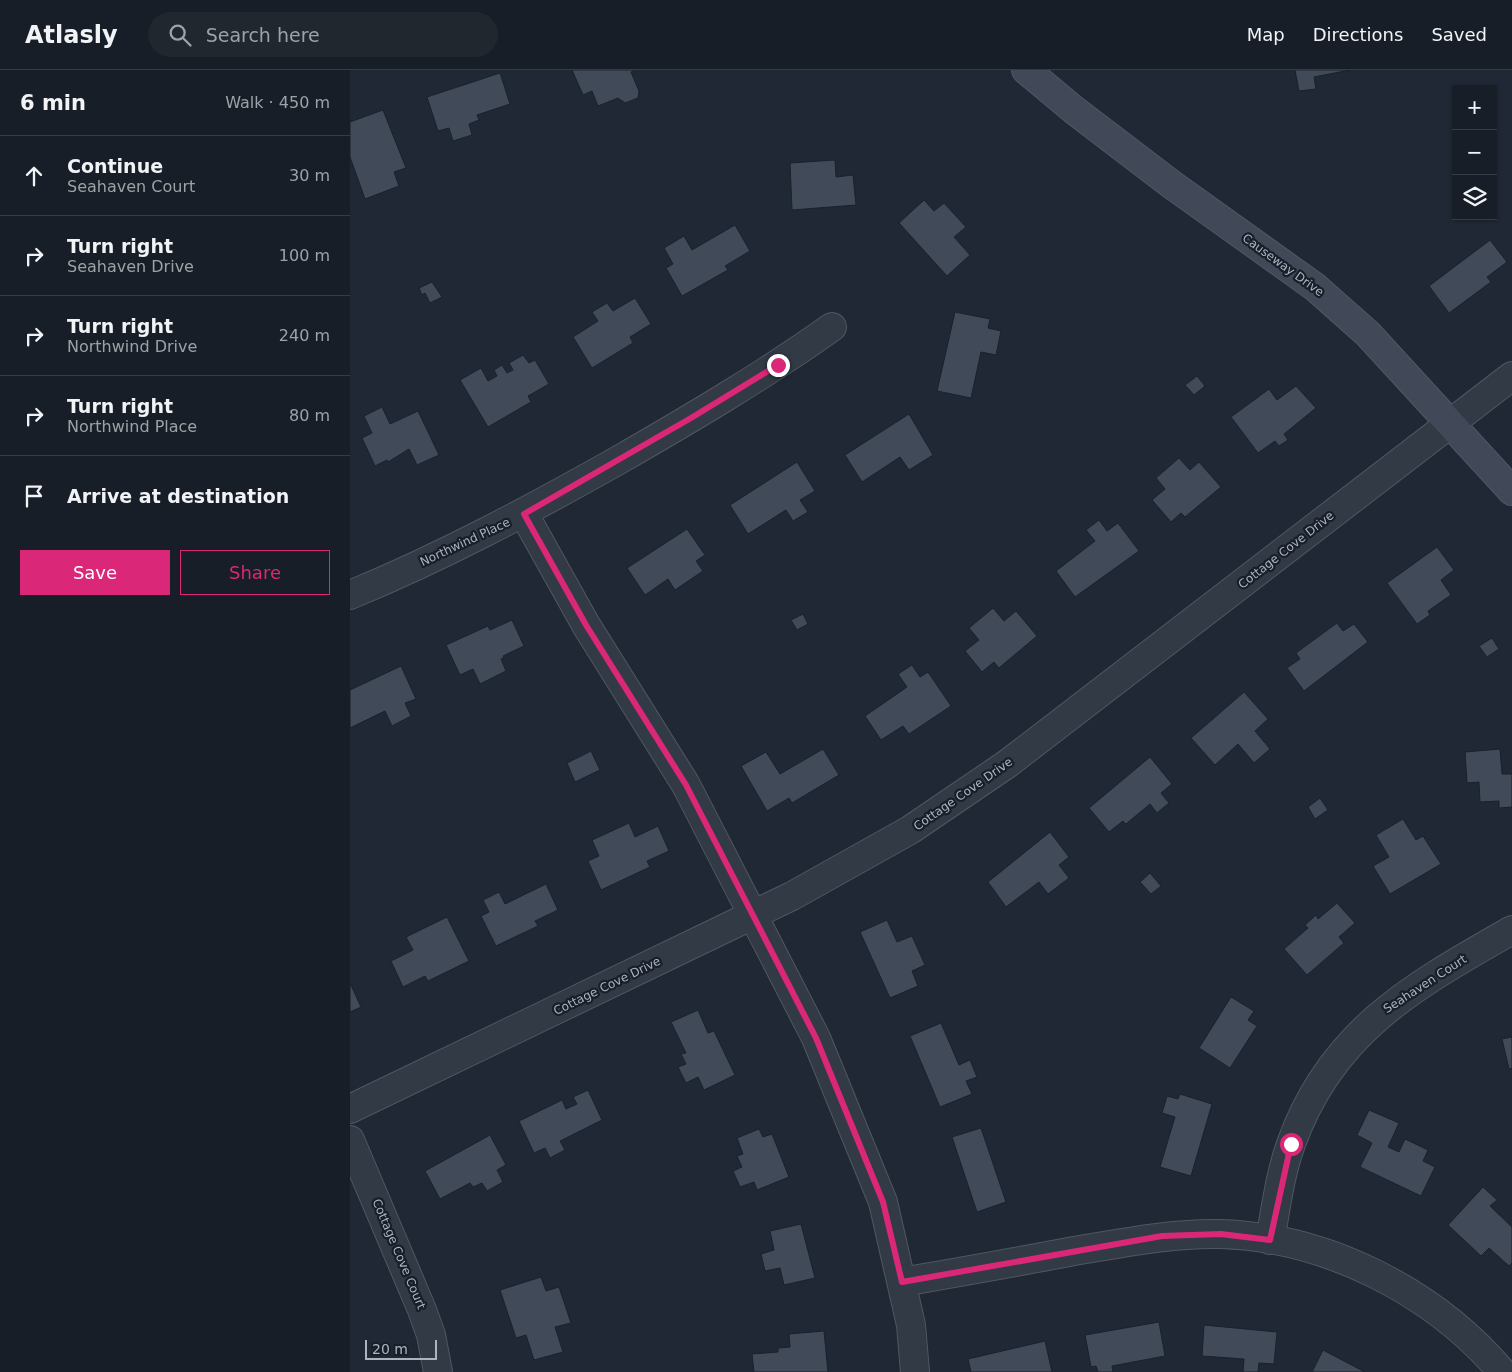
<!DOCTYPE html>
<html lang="en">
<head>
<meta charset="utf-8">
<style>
	:root { --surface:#171e27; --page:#20272f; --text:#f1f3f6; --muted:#9ea2a7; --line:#363c44; --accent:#db2777 }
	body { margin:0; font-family:"DejaVu Sans",sans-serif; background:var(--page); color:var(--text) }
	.controls { position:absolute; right:15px; top:15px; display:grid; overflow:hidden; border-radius:0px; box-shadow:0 1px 4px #0004 }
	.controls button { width:45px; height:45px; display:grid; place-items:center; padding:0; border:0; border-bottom:1px solid var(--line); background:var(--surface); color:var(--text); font:25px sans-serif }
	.scale { position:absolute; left:15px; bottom:12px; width:72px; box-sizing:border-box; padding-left:5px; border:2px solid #acb4c2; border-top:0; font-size:14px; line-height:18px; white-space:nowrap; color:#acb4c2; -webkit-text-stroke:4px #181f29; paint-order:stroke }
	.stop { position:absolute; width:15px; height:15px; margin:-11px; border:4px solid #db2777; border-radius:50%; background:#fff }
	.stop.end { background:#db2777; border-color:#fff; box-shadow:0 1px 5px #0008 }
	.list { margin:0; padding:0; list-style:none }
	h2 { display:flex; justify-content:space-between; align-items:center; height:65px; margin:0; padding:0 20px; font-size:21px }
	h2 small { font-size:16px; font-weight:400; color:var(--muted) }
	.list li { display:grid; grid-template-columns:32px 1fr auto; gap:15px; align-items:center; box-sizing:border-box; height:80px; padding:0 20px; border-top:1px solid var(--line) }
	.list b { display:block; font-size:19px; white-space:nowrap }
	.list p { margin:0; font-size:16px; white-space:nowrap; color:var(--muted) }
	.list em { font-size:16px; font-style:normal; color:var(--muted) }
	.actions { display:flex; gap:10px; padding:15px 20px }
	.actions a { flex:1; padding:11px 0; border:1px solid var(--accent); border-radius:0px; text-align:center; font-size:18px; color:var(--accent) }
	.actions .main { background:var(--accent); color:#fff }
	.icon { flex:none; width:28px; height:28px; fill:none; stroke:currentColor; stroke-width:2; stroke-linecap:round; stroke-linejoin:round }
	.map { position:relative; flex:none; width:1162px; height:1302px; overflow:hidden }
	header { display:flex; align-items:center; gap:30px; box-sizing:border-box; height:70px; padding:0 25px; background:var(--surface); border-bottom:1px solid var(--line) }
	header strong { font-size:24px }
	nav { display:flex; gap:28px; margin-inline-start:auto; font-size:18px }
	.search { width:350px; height:45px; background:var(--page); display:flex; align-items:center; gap:12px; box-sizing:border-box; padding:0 18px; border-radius:28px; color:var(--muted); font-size:19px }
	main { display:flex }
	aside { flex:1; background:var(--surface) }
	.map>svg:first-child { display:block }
</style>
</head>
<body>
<header>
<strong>Atlasly</strong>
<div class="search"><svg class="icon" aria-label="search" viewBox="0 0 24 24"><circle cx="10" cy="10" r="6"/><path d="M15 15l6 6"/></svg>Search here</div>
<nav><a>Map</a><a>Directions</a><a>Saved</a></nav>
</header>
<main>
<aside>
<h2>6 min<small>Walk · 450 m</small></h2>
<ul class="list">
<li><svg class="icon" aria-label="ahead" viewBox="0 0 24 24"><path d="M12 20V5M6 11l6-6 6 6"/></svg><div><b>Continue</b><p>Seahaven Court</p></div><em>30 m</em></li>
<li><svg class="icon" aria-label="right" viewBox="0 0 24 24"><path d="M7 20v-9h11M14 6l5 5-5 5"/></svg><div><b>Turn right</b><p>Seahaven Drive</p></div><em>100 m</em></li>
<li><svg class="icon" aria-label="right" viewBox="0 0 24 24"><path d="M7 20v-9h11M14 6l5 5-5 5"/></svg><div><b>Turn right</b><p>Northwind Drive</p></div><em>240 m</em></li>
<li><svg class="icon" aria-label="right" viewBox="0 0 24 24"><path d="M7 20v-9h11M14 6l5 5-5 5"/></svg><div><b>Turn right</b><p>Northwind Place</p></div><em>80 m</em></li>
<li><svg class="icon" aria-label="arrive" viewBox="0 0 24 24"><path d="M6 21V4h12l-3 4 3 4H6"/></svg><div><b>Arrive at destination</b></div></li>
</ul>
<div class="actions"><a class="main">Save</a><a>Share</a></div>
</aside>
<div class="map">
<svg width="1162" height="1302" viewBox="0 0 1162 1302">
	<rect width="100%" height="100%" fill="#1f2834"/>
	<!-- building -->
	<path fill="#404a59" stroke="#1a212c" d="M222,0H285L281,2L289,21L288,28L275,33L268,28L248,36L242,21L233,25Z
		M945,0H1000L964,7L966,19L949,21Z
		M150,3L160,34L127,45L129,50L119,54L122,65L103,71L99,58L88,61L77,27Z
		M33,40L56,98L44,102L49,116L15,129L0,87V52Z
		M485,90L486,107L503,105L506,135L442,140L440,93Z
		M574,130L584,141L594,133L616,157L604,167L620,185L597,206L549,153Z
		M385,155L400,181L375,196L378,200L332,226L316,198L323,194L314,178L334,166L342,180Z
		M1140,170L1157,192L1137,207L1141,212L1099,243L1079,216Z
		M82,212L92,227L80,233L75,223L72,225L69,218Z
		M285,228L301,254L280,267L283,273L242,298L223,267L248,251L242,242L257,233L263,241Z
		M605,242L640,249L638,258L651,261L646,285L631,282L621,328L587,321Z
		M173,285L179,293L185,290L199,314L178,326L181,332L138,357L110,310L131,298L138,311L147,306L144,300L152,295L157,303L163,300L159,293Z
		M847,306L855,316L844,325L835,315Z
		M946,316L966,338L934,364L938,370L929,376L925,371L908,383L881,347L919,319L927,330Z
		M32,337L40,354L68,341L89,385L67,395L59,379L38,392L37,390L25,396L12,368L22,363L14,346Z
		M559,344L583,385L559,400L550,387L512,412L495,385Z
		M829,388L840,400L849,392L871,417L835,447L831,443L821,452L802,430L815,419L806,408Z
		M447,392L465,421L450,430L458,442L443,451L436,440L398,464L380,435Z
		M749,450L757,461L768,453L789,481L725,527L706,501L745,471L736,460Z
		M337,459L355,485L346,491L353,501L325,520L318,509L295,525L277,498Z
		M1087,477L1104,500L1091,510L1101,525L1078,541L1080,545L1067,554L1037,513Z
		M643,538L654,551L666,541L687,566L649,598L644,592L632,602L615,581L629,570L619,558Z
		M453,544L458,554L447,560L441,550Z
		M162,550L174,576L153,586L154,588L151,589L156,601L130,614L123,599L110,605L96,575L138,556L140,560Z
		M987,553L993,561L1004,554L1018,572L954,621L937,598L950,589L946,583Z
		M1142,568L1149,579L1137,587L1129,576Z
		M562,595L570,607L578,602L601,636L559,664L553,656L531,670L515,646L557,617L548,604Z
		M51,596L66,629L55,633L61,646L42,656L35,641L0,658V620Z
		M894,622L918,649L905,661L920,679L904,693L888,674L865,695L841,668Z
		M473,679L489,705L442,733L439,728L417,741L391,696L416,682L430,704Z
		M1150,679L1152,704H1162V737L1149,738V731L1130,732L1129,712L1117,713L1115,682Z
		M241,681L250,700L225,712L217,693Z
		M800,687L822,714L811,723L819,733L807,743L800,734L776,754L773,751L759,762L739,738Z
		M970,728L978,740L965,749L958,737Z
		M1053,749L1066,770L1073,766L1091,794L1040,824L1023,796L1039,787L1026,765Z
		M279,753L285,767L308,756L319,781L297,791L300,797L251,820L238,791L249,786L242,770Z
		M700,762L719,787L709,795L719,808L698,824L689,812L656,837L638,812Z
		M800,803L811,816L801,824L790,812Z
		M196,814L208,840L185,851L188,856L146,876L131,846L139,842L133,830L149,822L155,834Z
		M987,833L1005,853L989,867L994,873L957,905L934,879L958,858L955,855L966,845L968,849Z
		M97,847L119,891L78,911L75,906L53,917L41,891L63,880L56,867Z
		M537,850L547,872L562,866L575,895L562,901L568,916L540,928L510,862Z
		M0,913L11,937L0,942Z
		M881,927L904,941L898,950L907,956L880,998L849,978Z
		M348,940L358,963L364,961L385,1005L354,1020L348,1007L336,1013L328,997L336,994L331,984L336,983L321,952Z
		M591,953L609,995L620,990L627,1007L616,1011L622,1024L590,1037L560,966Z
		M1162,967V998L1159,999L1152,969Z
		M238,1020L252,1050L210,1071L215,1080L200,1088L195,1078L184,1083L169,1051L212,1030L216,1039L227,1034L223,1027Z
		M830,1024L862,1034L841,1106L810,1097L825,1047L812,1043L817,1026L828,1029Z
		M1019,1040L1049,1053L1038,1077L1049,1082L1055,1069L1078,1080L1073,1091L1085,1097L1071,1126L1010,1097L1022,1073L1007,1065Z
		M631,1058L656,1132L627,1142L602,1067Z
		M409,1059L413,1067L422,1064L439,1107L407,1120L404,1112L390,1117L383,1101L392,1097L387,1086L393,1084L387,1068Z
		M140,1065L156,1095L147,1100L153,1112L137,1121L132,1113L123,1117L120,1113L90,1129L75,1101Z
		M1133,1117L1147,1130L1140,1136L1162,1157V1193L1159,1196L1139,1178L1131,1186L1098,1155Z
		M451,1154L465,1208L434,1215L430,1198L415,1201L411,1184L424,1180L420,1161Z
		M191,1207L196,1221L209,1217L221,1253L205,1257L213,1282L184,1290L176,1265L166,1268L150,1220Z
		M809,1252L815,1286L762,1296L763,1302H748L746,1296L741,1297L735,1265Z
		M854,1255L927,1262L924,1294L909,1293L908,1302H893L894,1289L852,1286Z
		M474,1261L478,1302H404L402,1284L428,1282V1278L440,1277L439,1264Z
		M695,1271L702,1302H621L618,1289Z
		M973,1280L1015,1302H962Z"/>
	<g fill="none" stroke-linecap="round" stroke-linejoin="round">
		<!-- street casing -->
		<g stroke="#505763" stroke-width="30">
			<path id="street" d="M174,444L236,555L336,715L466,968L533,1132L561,1255L565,1302
				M0,525C92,487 180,440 267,391C340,349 413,306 482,257
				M0,1039L442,826L560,760L657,694L1162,306
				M0,1070L72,1240L81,1265L88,1302
				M920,1170C926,1138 930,1104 941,1074C981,961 1064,916 1162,860
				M552,1212C609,1202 667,1192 724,1181C773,1173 821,1163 870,1164C977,1167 1084,1222 1152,1302"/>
		</g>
		<!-- secondary casing -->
		<g stroke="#505763" stroke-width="30">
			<path id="secondary" d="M676,0L724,40L821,114L965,217L1018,264L1162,421"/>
		</g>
		<!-- street -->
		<use href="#street" stroke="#323a45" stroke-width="28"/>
		<!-- secondary -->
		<use href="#secondary" stroke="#414958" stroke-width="28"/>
	</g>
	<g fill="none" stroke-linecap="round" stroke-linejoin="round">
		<!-- route -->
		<path stroke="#db2777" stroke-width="6" d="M428,295L341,348L174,444L236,555L336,715L466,968L533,1132L552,1212L812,1166L871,1164L920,1170L941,1074"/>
	</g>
	<g text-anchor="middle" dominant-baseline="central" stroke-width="4.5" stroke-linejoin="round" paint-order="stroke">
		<!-- street labels -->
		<g font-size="12" fill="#acb4c2" stroke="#181f29">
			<text transform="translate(933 195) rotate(36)">Causeway Drive</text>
			<text transform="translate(115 472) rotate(-25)">Northwind Place</text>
			<text transform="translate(936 480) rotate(-38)">Cottage Cove Drive</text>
			<text transform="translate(613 724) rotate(-35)">Cottage Cove Drive</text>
			<text transform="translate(1075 914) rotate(-33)">Seahaven Court</text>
			<text transform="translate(257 916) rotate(-26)">Cottage Cove Drive</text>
			<text transform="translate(49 1184) rotate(67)">Cottage Cove Court</text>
		</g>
	</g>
</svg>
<div class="controls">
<button>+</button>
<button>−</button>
<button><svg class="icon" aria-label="layers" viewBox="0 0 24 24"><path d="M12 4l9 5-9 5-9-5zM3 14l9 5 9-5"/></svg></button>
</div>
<div class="scale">20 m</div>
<div class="stop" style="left:941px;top:1074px"></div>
<div class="stop end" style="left:428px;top:295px"></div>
</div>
</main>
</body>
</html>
